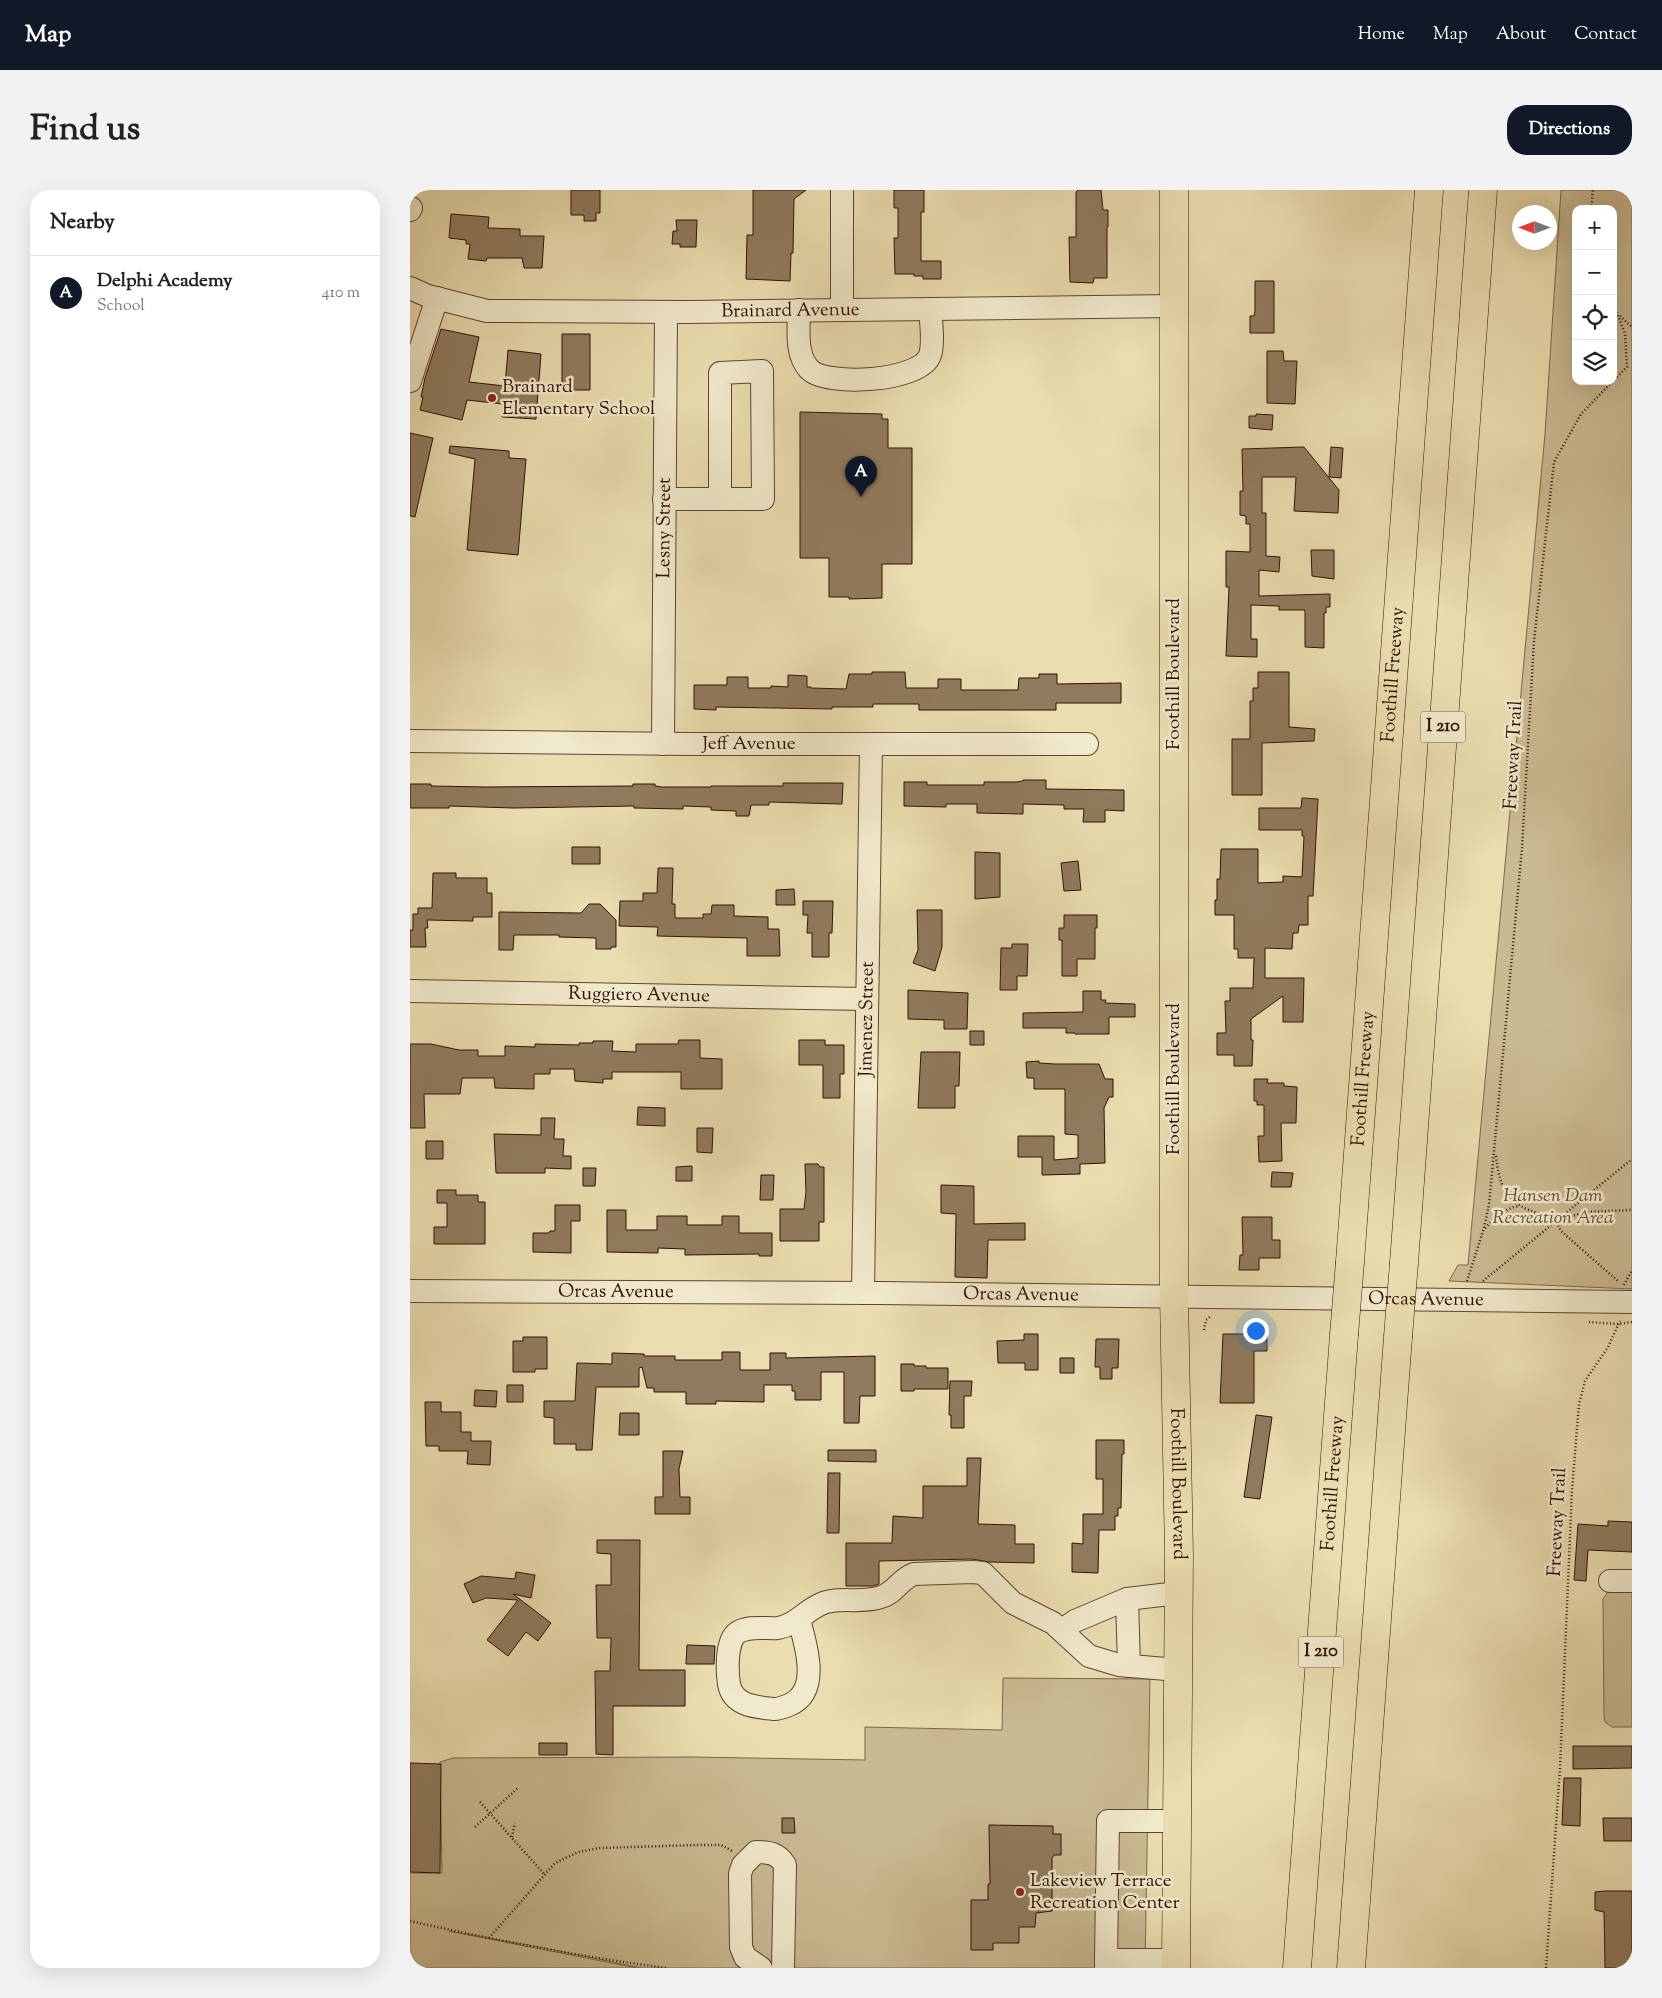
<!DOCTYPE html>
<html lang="en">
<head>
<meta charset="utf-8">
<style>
	:root { --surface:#fff; --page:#f2f2f2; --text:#222; --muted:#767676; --line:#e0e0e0; --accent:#111827 }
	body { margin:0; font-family:"Sorts Mill Goudy",serif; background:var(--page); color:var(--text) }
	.controls { position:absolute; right:15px; top:15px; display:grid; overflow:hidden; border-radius:10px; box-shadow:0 5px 20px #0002 }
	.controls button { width:45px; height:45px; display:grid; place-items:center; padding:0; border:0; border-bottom:1px solid var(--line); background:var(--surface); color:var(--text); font:25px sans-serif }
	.compass { position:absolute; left:1102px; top:15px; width:45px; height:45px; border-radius:50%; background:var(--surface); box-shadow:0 5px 20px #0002; rotate:270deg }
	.you { position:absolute; left:845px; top:1140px; width:18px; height:18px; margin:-12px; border:4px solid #fff; border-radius:50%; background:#1a73e8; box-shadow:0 0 0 8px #1a73e833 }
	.badge { display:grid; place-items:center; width:32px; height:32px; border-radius:50%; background:var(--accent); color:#fff; font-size:16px; font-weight:700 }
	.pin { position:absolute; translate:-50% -41px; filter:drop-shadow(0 1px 2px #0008) }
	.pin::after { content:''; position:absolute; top:26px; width:18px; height:15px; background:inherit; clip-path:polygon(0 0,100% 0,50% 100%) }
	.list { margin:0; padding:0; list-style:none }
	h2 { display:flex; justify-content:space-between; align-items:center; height:65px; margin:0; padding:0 20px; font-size:21px }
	h2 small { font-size:16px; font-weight:400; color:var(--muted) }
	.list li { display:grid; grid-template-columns:32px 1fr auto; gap:15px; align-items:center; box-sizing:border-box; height:75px; padding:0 20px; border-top:1px solid var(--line) }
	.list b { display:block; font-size:19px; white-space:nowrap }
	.list p { margin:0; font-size:16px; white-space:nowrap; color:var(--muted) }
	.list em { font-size:16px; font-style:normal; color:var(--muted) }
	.icon { flex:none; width:28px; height:28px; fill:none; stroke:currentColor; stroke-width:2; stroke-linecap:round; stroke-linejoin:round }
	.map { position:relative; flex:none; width:1222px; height:1778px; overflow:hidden; border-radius:20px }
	header { display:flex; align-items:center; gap:30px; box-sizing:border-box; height:70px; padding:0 25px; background:var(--accent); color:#fff }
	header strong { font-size:24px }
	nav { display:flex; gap:28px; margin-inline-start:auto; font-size:18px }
	.intro { display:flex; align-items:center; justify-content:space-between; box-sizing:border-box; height:120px; padding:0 30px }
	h1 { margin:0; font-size:35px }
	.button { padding:12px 22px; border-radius:20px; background:var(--accent); color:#fff; font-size:18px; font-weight:700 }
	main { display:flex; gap:30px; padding:0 30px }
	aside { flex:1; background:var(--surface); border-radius:20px; box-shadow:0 5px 20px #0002 }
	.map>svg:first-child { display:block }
</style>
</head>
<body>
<header>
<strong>Map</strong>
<nav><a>Home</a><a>Map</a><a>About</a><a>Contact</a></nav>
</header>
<div class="intro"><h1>Find us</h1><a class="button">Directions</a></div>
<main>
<aside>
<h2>Nearby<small></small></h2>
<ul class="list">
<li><span class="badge">A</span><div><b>Delphi Academy</b><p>School</p></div><em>410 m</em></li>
</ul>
</aside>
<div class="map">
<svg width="1222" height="1778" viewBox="0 0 1222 1778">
	<rect width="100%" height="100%" fill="#eaddaf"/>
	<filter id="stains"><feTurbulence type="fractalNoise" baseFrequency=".004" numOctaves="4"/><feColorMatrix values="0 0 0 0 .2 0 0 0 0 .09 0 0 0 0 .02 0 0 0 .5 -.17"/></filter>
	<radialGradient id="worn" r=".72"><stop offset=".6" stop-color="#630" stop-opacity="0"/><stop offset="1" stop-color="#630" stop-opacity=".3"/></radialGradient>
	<!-- green -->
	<path fill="#caba92" stroke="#7c664c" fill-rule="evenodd" d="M1151,0H1222V1099L1039,1091L1048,1075H1058L1135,244ZM1166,19H1203V191H1166Z
		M1222,1400V1537H1202L1195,1532L1194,1525L1193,1409L1198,1402Z
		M593,1488L740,1489L735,1778H232L129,1757L39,1741L227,1778H0V1683H32L30,1572L43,1568L282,1567L455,1570V1537L592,1540Z"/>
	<!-- building -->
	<path fill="#907b5e" stroke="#2f1106" d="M161,0H190V23H186V31H174V25H161Z
		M343,0H396L384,9L383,63H381L380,91L336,89L337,45H343Z
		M484,0H514V22H511V71H531V89H513V86H504V84H485L484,48H488V18H484Z
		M668,0H691L693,20H698V37H697V88H684L683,93L660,92L659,47H666V2Z
		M41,24L79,27L78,38L110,39V46H134L132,78H114L112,68H77L76,71L58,69L60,54H56V50L39,48Z
		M266,30H287L286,57H270V54H262L263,41H267Z
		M845,91H864V143H840V126H844L845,121Z
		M31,139L69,147L59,192L95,196L98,160L131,164L126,229L92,227L93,214L57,210L52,230L10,220L13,207H11L15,188Z
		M152,144H180V200H152Z
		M857,161H873L874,171H887L885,214L857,213Z
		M390,222L472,224V229H478V258H502V374H472V408L439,409V407H419V368H390Z
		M846,224L863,225L862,240L839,238V226H846Z
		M0,243L23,248L5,327L0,326Z
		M40,256L99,261V268L116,269L108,365L57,360L65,269L39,263Z
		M894,257L929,300L928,323L884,321L886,287H852V323H856V366L870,367L869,382L849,380V406L920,404V417H916V423H914V458L895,457V420H869V416L841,415V449H847V467L816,466L819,397H816V361L840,362V334H836V326L830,325V301H833L832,259Z
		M921,257L933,258L931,288L919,287Z
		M901,360H924V389L902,386Z
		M462,482H495L496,498H528V489H551V500H608L609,488H629V484H647V494L711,493V513H646V520H509V514H463V517H422V519L306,517V520L284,519V495H317V487H338V498H361V496L378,497V485L397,486V497H401V498L436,499L439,484H462Z
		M848,482H879V537L905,539L904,551L852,553V605H822V549H840V511H843V498H848Z
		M613,590H636V599L714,600V621L695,620V632H673L674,619H654V615L613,614V624L567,623V614H536V617L494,616V592H517V595H574V592H607L613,591Z
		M373,593H433L432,614L359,612V615H341L339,626H326V621L301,620V617L273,616V619L224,618V616L103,618L39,616V618H0V594H21V596L75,597L223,596V594H245V596L252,597H301V596H373Z
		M892,608L908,609L903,706H898V735H889L888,743H883L882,759L855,758V788H894L893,832H873V806L841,829V850H843L842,876H824V865H807V843H816L815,811H820V798H843L844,768H828V759H824V725H805V710H807V689H810L811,659H848V693L873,692V686L892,687L894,646H892V640H849V618H891Z
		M162,657H190V674H162Z
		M565,662L590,663V707L565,709Z
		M668,671L671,700L654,701L651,673Z
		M248,678H263L262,714H265V728H293V724H301L302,715H324V726L358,727V739H369L370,766H337V748L247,746L248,737L209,736L210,711H233V703H247Z
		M23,683H46V688H77V703H82V727H63V731L17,730L18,738H15L16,757H0V740H3V724H8V718H22Z
		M384,699L385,715H366V700Z
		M393,711H423L422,743H419V767H402V743H397L398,725H393Z
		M179,714H190L206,730V757H201V759H186V748L149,747V745H104L103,760H89V722L171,723Z
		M507,720H532V757L525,781L503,773L508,760Z
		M654,725H687V738H685V769H667V786H652V750H649V738H654Z
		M602,754H618L617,786H607V800H590L591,758H602Z
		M498,800L558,803L557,839H534V830L498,829Z
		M673,801H691V810H696L695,813L725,814V827H699V844H665V843H656V838H613V823L673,822Z
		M560,841H574V855H560Z
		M269,850H290V868L312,869V899H271V882H202V889H193V893L165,891L164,879H140V884H124V899L85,898L84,888H52L50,904H14L15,938H0V854H21L49,860H68V866H95V856L125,857V854L169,855V853H183V851H203L202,861L226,862V854H268Z
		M389,850H415V855H434V884H430V908H413V875H389Z
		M511,862H550L549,896H545V918H508Z
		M629,871V873L645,874H689L695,889H703V907H699L694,918L695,973L670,974V984L632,985V967H608V946H644V970L668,968V945L655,944V899H624V888H617L616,872Z
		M844,889H858L857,893H874V896L887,897L886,933H871L872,971L849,972L848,946H854V915H847V911H844Z
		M228,917L255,918V936L227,935Z
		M131,928H145L144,949H154L153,966H161V979L135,978V983H86L84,944L131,945Z
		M287,938H303L302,963L287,962Z
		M16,951H33V969H16Z
		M395,974H408L410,977H414V1032H409V1051H370V1019H394L396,1002Z
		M282,976V991H266V977Z
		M173,978H186L185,996H173Z
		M862,982L883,983L881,997H861Z
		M351,985H364L363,1010H350Z
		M531,995L564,996V1034L615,1033V1050H578L577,1088L545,1087L546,1024L531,1023Z
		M27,1000H46V1005H68V1012H75V1054H24V1037H37V1013H27Z
		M145,1015H170V1031H161V1063L123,1062V1043H139L140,1041H145Z
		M197,1020H216V1040H247V1026H277V1035H312V1026H329V1043H362V1066H349V1064L275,1065V1059L248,1058V1063L197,1062Z
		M832,1027H862V1050H870V1068H849V1080H829L830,1065H833Z
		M614,1144H628V1180H615V1173H588L587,1151L614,1150Z
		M813,1144H857V1161H844V1213H810Z
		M113,1147H137V1179H125V1182H103V1151H113Z
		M686,1149H709L708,1178H702V1189H690V1177H685Z
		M312,1162H330V1180H360V1163H376V1168L465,1166V1206H450L449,1233H434V1182H411V1210H385V1201H382V1195H354V1212L306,1211V1214H276V1202H244V1198H237L232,1177L229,1178V1197H186L182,1260H166V1254H144V1228L134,1227V1211H165L167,1173L202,1174V1163L234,1164V1166H265V1170H312Z
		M650,1168H664V1183H650Z
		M491,1174H504V1176H516V1178H538V1199H504V1201H491Z
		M540,1191H562L561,1206H554V1238H541V1225H539Z
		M97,1195H113V1212H97Z
		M65,1200L87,1201L86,1217L64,1216Z
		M15,1212H31V1222H51V1242H61V1251H81L80,1275L57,1274L58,1261H29V1256H16Z
		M210,1223H229V1245H209Z
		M846,1225L862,1227L850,1309L834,1307Z
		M686,1250H714V1264H712L711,1318H708V1326H705V1340H689L688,1383L662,1382V1353L673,1354V1324H693V1289H686Z
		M418,1260H466V1272L418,1271Z
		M253,1261H273L269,1279L270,1307H280V1324H245V1307H253Z
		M557,1268H571L568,1334L605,1335V1354H624V1373L579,1372L562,1369L469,1371V1394L463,1396H436V1353H482L483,1326L513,1328V1296H557Z
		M418,1283H430L429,1343H417Z
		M1198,1331L1222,1332V1362L1178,1360L1176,1391L1164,1390L1168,1334L1198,1336Z
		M187,1350H230L229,1480H275V1516H203V1565L186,1564L185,1481H200L201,1448H187L186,1395H201V1364L187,1363Z
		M106,1382L125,1385L121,1408L103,1404L141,1433L128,1451L116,1442L98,1466L77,1450L108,1410L76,1408L63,1413L54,1394L71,1386L105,1389Z
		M277,1455L305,1456L304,1474H276Z
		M129,1553H157V1565H129Z
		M1163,1556H1222V1578L1163,1579Z
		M0,1573L31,1574L30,1683L0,1682Z
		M1154,1588H1171L1170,1636L1152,1635Z
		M372,1628H384L385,1643H372Z
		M1193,1628H1222V1651H1194Z
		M579,1635L643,1636V1644H651V1665H644L642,1668V1721L626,1723L625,1737H609V1753H583V1760H561V1710H578V1694H580Z
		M1194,1701H1222V1778H1195L1194,1722L1185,1720V1702Z"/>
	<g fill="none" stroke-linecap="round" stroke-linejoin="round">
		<!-- minor casing -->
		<g stroke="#5e4430" stroke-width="24">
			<g id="minor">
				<path d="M0,20L1,18"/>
				<path id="s1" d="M0,98L18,106L77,121L279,122L763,116"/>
				<path d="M389,120C389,138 385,164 399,179C415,197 511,192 520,165C524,153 521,132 520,119"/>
				<path d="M432,120V0"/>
				<path d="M0,191L27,108"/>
				<path d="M254,309H353L352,181L310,183V308"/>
				<path id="s2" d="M0,551L281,554H677"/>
				<path id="s3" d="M253,554L256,122"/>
				<path id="s4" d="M0,801L457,809"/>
				<path id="s5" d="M0,1101L470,1103L1222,1112"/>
				<path id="s6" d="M453,1103L461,555"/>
				<path d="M1200,1391H1222"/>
				<path d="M717,1409L719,1476"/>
				<path d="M389,1430C396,1455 411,1502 379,1515C374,1517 370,1519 364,1519C346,1517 323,1516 319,1494C317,1481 316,1451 327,1443C338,1435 355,1439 368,1438C386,1435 395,1421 411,1414C427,1406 452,1414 471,1407C485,1403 491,1388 504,1384L562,1382L573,1383L603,1413L643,1433L679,1466L709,1475L768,1480"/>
				<path d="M652,1440L665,1431L717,1409L768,1403"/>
				<path d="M696,1770L698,1631H767"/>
				<path d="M351,1778L335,1767L331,1757L330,1684L333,1675L346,1662C359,1662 368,1663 375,1675L373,1778"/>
				<path d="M696,1778V1770H766"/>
			</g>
		</g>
		<!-- major casing -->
		<g stroke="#2f1106" stroke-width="29">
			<g id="major">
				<path id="s7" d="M764,0V1106L769,1365L766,1778"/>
			</g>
		</g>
		<!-- highway casing -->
		<g stroke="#2f1106" stroke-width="29">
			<g id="highway">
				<path id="s8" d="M940,1072L1019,0"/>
				<path d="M994,1073L1073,0"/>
				<path id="s9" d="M887,1778L934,1145"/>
				<path d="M941,1778L988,1147"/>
			</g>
		</g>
		<!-- path -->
		<path stroke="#2f1106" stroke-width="2.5" stroke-dasharray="1 2.5" stroke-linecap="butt" d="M1181,19L1183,0
			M1203,112L1215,144L1217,177L1203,191
			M1210,126L1222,137
			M1086,966C1091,1013 1105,1015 1145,1030L1151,1041L1209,1092
			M1147,1030L1177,1022L1222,1020
			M1075,1038C1085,1028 1094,1019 1108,1016
			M1057,1091L1074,1038L1079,1015L1112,658L1124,451L1144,272L1171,224L1203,191
			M1073,1091L1222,969
			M1214,1095L1222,1080
			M1179,1132L1208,1134L1222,1132
			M794,1140L796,1130L801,1126
			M70,1612L135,1685
			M65,1637L108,1598
			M102,1647L105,1633
			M0,1731C85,1750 171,1767 257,1778
			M79,1748L145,1673L168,1662L190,1658L287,1655H311L322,1661
			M1136,1778L1150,1578L1162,1300L1169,1214L1175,1191L1198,1157L1210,1131"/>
		<!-- minor -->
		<use href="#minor" stroke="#f1e9cb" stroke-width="22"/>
		<!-- major -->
		<use href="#major" stroke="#eaddaf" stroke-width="28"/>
		<!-- highway -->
		<use href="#highway" stroke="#eaddaf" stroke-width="28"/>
		<!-- highway-bridge casing -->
		<g stroke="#2f1106" stroke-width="29" stroke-linecap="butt">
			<path id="highway-bridge" d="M934,1145L940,1072
				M988,1147L994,1073"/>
		</g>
		<!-- highway-bridge -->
		<use href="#highway-bridge" stroke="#eaddaf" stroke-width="28"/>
	</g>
	<!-- markers -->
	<g fill="#8f2418" stroke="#f1e9cb" stroke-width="2">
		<circle cx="82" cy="208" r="5"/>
		<circle cx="610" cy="1702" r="5"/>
	</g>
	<g text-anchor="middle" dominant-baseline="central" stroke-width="5" stroke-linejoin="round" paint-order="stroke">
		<!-- shield labels -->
		<g fill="#f1e9cb" stroke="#695241" stroke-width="1">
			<rect x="1010.5" y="521.5" width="45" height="31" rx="4"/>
			<rect x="888.5" y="1446.5" width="45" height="31" rx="4"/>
		</g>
		<g font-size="18" font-weight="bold" fill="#2f1106">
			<text x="1033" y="537">I 210</text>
			<text x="911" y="1462">I 210</text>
		</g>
		<!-- street labels -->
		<g font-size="19" fill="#2f1106" stroke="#f1e9cb">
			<text stroke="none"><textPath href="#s1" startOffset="384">Brainard Avenue</textPath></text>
			<text stroke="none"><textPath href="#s3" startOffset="216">Lesny Street</textPath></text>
			<text transform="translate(764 484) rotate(-90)">Foothill Boulevard</text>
			<text stroke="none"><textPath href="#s8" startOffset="589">Foothill Freeway</textPath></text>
			<text stroke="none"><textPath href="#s2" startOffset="339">Jeff Avenue</textPath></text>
			<text transform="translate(1104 565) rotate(-87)">Freeway Trail</text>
			<text stroke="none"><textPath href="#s4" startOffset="229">Ruggiero Avenue</textPath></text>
			<text stroke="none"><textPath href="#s6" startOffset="274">Jimenez Street</textPath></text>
			<text transform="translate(764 889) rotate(-90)">Foothill Boulevard</text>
			<text stroke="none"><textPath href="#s8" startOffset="184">Foothill Freeway</textPath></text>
			<text stroke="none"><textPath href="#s5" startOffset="206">Orcas Avenue</textPath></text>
			<text stroke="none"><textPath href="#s5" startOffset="611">Orcas Avenue</textPath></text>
			<text stroke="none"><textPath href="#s5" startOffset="1016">Orcas Avenue</textPath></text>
			<text stroke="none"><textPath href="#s9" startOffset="486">Foothill Freeway</textPath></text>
			<text stroke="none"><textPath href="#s7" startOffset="1294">Foothill Boulevard</textPath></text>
			<text transform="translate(1148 1332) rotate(-87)">Freeway Trail</text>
		</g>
		<!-- poi labels -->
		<g font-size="19" fill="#2f1106" stroke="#f1e9cb" text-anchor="start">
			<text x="92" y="197">Brainard<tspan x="92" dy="22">Elementary School</tspan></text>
			<text x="620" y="1691">Lakeview Terrace<tspan x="620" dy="22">Recreation Center</tspan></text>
		</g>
		<!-- park labels -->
		<g font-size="19" font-style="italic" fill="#654c37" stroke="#f1e9cb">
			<text x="1143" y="1006">Hansen Dam<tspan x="1143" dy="22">Recreation Area</tspan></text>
		</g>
	</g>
	<rect width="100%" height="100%" filter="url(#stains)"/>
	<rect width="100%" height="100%" fill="url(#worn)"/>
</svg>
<div class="controls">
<button>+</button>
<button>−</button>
<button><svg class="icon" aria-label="locate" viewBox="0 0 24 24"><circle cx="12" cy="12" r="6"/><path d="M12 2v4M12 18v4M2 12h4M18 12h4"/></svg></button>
<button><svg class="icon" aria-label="layers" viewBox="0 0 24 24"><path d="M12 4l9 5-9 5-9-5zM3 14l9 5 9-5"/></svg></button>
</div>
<svg class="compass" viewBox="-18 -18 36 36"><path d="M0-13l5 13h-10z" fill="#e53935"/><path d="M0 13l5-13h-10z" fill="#767676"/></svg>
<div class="you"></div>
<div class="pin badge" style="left:451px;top:307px">A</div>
</div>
</main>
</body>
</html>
